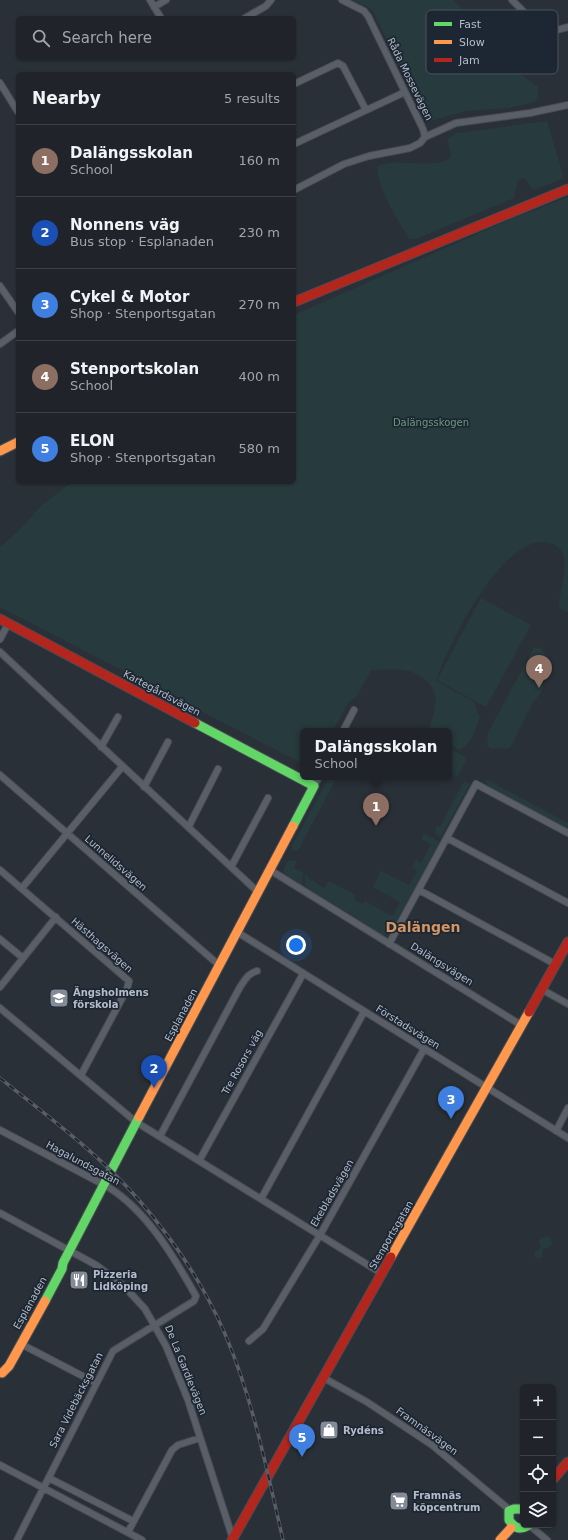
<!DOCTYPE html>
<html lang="en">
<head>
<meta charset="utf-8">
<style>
	:root { --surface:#20242a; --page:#282c32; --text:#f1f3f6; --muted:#a2a4a8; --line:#3d4147; --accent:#8c9099 }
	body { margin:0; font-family:"DejaVu Sans",sans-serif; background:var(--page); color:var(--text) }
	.controls { position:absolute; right:12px; bottom:12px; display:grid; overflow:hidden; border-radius:6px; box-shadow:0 1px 3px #0004 }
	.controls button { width:36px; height:36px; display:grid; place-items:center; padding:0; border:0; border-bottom:1px solid var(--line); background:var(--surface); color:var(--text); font:20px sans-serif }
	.you { position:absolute; left:296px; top:945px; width:14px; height:14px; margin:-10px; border:3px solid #fff; border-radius:50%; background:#1a73e8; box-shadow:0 0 0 6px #1a73e833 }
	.badge { display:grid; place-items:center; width:26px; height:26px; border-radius:50%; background:var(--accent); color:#fff; font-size:13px; font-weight:700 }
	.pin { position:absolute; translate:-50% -33px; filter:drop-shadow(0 1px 2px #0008) }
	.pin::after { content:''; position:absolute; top:21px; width:14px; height:12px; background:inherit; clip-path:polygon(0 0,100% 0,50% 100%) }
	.popup { position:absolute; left:300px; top:728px; width:152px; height:52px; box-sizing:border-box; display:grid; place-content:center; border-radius:6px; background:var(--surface); filter:drop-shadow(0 1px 3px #0005); font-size:13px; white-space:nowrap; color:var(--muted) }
	.popup b { font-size:15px; color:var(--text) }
	.popup::after { content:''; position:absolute; left:50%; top:100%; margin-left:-8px; border:8px solid transparent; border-top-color:var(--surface) }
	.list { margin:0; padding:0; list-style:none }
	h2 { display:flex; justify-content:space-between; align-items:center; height:52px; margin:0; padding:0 16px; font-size:17px }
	h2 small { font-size:13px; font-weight:400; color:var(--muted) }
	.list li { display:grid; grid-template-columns:26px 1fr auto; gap:12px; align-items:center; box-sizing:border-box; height:72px; padding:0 16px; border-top:1px solid var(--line) }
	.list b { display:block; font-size:15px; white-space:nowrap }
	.list p { margin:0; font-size:13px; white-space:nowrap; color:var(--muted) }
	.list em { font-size:13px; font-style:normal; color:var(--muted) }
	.icon { flex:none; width:22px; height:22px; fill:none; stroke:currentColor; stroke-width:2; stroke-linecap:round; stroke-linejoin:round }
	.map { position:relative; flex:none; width:568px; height:1540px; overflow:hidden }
	.search { position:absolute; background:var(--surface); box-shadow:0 1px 3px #0004; left:16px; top:16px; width:280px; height:44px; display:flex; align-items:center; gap:10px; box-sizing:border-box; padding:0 14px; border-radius:6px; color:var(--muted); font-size:15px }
	.panel { position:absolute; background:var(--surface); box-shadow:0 1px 3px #0004; left:16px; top:72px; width:280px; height:412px; border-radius:6px }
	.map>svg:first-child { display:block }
</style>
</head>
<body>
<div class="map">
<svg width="568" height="1540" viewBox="0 0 568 1540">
	<rect width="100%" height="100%" fill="#2a3038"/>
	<!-- green -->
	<path fill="#273a3e" d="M351,0H453L486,33L490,42L512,68L538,87V96L535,102L509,108L466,111L430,121L425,118L419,109L373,11L368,7Z
		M547,121L563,175L562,179L534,190L532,189L525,178L520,179L517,183L514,198L416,239H410L408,237C397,218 378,189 377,167C395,156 429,170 449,159L451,154L447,139L457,133Z
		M568,197V612L559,608C559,591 568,572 563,554C560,547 552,542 544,542C500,540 448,645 436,681L474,702L480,717C475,730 473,743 459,750L449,744V731L428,730C438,708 442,684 414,673C404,668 382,670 371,670L357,696L348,703L333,731H303V764L0,607V547L17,532L42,505L72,482H294V315L511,219Z
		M481,598L531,625L486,707L437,680Z
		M534,647L540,648L549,658L544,672L543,690L532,704L510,748L490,749L487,745L488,733Z
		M449,748L467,758L457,777L449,772Z
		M329,777H337L298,851L292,850V846Z
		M486,779L568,823V829L487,785Z
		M464,781L470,784L441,837L434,833L437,826L440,827Z
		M424,833L440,842L389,935H383L305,886V874L308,876L307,877L324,888L328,881L356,895L354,899L363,904L365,901L392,916L400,902L373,887L381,871L409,885L417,871L412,867L416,860L421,863L431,844L421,839Z
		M288,860L297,861L294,868L304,873L302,884L286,875L283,871Z
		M546,1236L551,1238L552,1244L548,1248H543L542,1257L538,1259L535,1257V1252L541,1247L539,1242L541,1238Z"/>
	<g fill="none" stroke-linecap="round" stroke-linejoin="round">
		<!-- street casing -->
		<g stroke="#484c53" stroke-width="8">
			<path id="street" d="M150,0L161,18
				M342,0L364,11L368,16L423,129L425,137
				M512,0L545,33L568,27
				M154,7L166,0
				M245,18L266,6L271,0
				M0,83L18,112
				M294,84L338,63L343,66L366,110
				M294,144L405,92
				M294,190L344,164L369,156L410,148L420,143L425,137L456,123L530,113L568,105
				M0,286L18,312
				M0,344L18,331
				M0,639L8,624
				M0,652L258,892
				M343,731L354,710
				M101,747L118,717
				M0,775L220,966
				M314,786L319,777
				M144,787L168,742
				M189,826L218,769
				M447,838L568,903
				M231,867L268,798
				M0,870L129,981L127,989L81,1075
				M270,870L521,1025
				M22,888L122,767
				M419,890L555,964
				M237,932L568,1138
				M0,939L23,958
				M389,944L476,784L568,833
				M0,987L56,917
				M541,989L568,1004
				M0,1008L136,1122L381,1273
				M0,1130L108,1187C147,1211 174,1257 196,1296L194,1301L113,1351L17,1540
				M556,1131L568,1108
				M160,1136L240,987C245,980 248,973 257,971
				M199,1161L303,974
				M261,1199L364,1012
				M0,1213L96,1265L124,1286L145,1309L166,1346L188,1400L233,1539
				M249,1341L263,1329L320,1235L424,1049
				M21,1344L96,1383
				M324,1378L367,1402L432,1445L511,1511
				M0,1465L142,1540
				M49,1478L133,1521
				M529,1525L547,1540
				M128,1532L172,1450L178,1445L200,1438"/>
		</g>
		<!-- fast casing -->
		<g stroke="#484c53" stroke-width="11">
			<path id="fast" d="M195,723L314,786L293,826
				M45,1301L62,1269L63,1263L139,1117
				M523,1509H514L509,1511V1520C515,1529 520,1530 529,1525"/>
		</g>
		<!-- slow casing -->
		<g stroke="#484c53" stroke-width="11">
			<path id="slow" d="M0,451L18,442
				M139,1117L293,826
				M391,1257L529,1012
				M2,1373L9,1366L45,1301
				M500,1540L511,1528"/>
		</g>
		<!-- jam casing -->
		<g stroke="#484c53" stroke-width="11">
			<path id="jam" d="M294,302L568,189
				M0,619L195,723
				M529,1012L568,942
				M553,1479L568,1462
				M232,1540L391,1257"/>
		</g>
		<!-- street -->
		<use href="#street" stroke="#5a5e66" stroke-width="6"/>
		<!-- fast -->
		<use href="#fast" stroke="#63d668" stroke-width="9"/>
		<!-- slow -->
		<use href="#slow" stroke="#ff974d" stroke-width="9"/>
		<!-- jam -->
		<use href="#jam" stroke="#b3261e" stroke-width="9"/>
		<!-- rail casing -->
		<g stroke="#595d64" stroke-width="3.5">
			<path id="rail" d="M0,1078C47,1116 98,1153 138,1199C173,1239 204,1285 225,1334C253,1399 267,1471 283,1540"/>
		</g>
		<!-- rail -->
		<use href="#rail" stroke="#1d2633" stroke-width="2" stroke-dasharray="6" stroke-linecap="butt"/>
	</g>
	<!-- icons -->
	<defs>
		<g id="school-square" transform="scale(1)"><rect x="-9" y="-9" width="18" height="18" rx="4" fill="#848b96" stroke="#1d2633"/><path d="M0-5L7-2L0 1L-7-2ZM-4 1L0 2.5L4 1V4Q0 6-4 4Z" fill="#fff"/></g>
		<g id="restaurant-square" transform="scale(1)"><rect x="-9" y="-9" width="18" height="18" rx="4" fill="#848b96" stroke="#1d2633"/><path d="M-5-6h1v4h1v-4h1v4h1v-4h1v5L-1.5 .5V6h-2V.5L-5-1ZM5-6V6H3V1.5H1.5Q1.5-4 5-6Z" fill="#fff"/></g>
		<g id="shop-square" transform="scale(1)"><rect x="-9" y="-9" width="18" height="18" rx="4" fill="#848b96" stroke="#1d2633"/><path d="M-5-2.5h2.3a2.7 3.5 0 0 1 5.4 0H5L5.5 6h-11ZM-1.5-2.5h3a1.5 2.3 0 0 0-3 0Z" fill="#fff"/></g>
		<g id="supermarket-square" transform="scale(1)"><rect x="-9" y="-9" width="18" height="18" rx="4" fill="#848b96" stroke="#1d2633"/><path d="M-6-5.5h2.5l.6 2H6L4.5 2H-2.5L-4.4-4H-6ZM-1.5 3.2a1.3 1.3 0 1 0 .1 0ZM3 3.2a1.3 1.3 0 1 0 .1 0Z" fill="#fff"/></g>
	</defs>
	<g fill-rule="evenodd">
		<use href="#school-square" x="59" y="998"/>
		<use href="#restaurant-square" x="79" y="1280"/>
		<use href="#shop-square" x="329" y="1430"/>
		<use href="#supermarket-square" x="399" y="1501"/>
	</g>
	<g text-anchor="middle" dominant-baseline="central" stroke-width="3.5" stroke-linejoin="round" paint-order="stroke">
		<!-- street labels -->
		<g font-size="10" fill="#b4bcc9" stroke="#1d2633">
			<text transform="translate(410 79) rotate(64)">Råda Mossevägen</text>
			<text transform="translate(162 693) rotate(28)">Kartegårdsvägen</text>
			<text transform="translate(116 863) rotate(41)">Lunnelidsvägen</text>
			<text transform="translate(102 945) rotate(41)">Hästhagsvägen</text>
			<text transform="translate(442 964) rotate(32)">Dalängsvägen</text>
			<text transform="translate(181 1015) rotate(-62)">Esplanaden</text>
			<text transform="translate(408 1027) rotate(32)">Förstadsvägen</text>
			<text transform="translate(242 1062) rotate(-61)">Tre Rosors väg</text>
			<text transform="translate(83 1163) rotate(28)">Hagalundsgatan</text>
			<text transform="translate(332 1193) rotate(-60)">Ekebladsvägen</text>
			<text transform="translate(391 1235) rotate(-60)">Stenportsgatan</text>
			<text transform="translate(30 1303) rotate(-61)">Esplanaden</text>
			<text transform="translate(186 1370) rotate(68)">De La Gardievägen</text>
			<text transform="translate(76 1400) rotate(-63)">Sara Videbäcksgatan</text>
			<text transform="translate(427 1431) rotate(36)">Framnäsvägen</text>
		</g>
		<!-- park labels -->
		<g font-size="10" fill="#6b9a76" stroke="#1d2633">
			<text x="431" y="422">Dalängsskogen</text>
		</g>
		<!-- poi labels -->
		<g font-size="10" font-weight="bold" fill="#b4bcc9" stroke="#1d2633" text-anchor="start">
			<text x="73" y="992">Ängsholmens<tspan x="73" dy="12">förskola</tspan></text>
			<text x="93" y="1274">Pizzeria<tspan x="93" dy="12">Lidköping</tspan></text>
			<text x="343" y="1430">Rydéns</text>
			<text x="413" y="1495">Framnäs<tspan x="413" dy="12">köpcentrum</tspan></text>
		</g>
		<!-- district labels -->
		<g font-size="14" font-weight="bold" fill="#d59563" stroke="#1d2633">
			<text x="423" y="927">Dalängen</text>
		</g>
	</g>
	<!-- legend -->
	<rect x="426" y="10" width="132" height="64" rx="6" fill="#1d2633" stroke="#4a5360" stroke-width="1"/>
	<rect x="434" y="22" width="18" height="4" fill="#63d668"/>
	<rect x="434" y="40" width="18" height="4" fill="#ff974d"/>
	<rect x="434" y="58" width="18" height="4" fill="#b3261e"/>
	<g font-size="11" fill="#b4bcc9">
		<text x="459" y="28">Fast</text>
		<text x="459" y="46">Slow</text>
		<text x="459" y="64">Jam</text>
	</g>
</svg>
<div class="controls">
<button>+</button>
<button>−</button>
<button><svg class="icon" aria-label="locate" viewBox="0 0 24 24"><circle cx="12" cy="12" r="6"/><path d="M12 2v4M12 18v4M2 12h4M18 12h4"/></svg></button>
<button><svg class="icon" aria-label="layers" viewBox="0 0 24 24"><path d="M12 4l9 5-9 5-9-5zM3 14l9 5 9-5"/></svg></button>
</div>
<div class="you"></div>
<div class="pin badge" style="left:376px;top:826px;background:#8d6e63">1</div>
<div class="popup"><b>Dalängsskolan</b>School</div>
<div class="pin badge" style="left:154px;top:1088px;background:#1a4fb4">2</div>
<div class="pin badge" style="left:451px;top:1119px;background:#3f7fe0">3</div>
<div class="pin badge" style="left:539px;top:688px;background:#8d6e63">4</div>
<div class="pin badge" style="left:302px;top:1457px;background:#3f7fe0">5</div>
<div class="search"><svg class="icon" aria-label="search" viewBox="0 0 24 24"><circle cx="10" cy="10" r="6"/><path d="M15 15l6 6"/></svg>Search here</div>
<section class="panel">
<h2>Nearby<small>5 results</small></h2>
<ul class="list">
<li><span class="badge" style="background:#8d6e63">1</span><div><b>Dalängsskolan</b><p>School</p></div><em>160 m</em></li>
<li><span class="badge" style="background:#1a4fb4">2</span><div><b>Nonnens väg</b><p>Bus stop · Esplanaden</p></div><em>230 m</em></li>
<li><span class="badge" style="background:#3f7fe0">3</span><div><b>Cykel &amp; Motor</b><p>Shop · Stenportsgatan</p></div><em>270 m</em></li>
<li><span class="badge" style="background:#8d6e63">4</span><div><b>Stenportskolan</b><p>School</p></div><em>400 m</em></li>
<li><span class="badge" style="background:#3f7fe0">5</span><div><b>ELON</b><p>Shop · Stenportsgatan</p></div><em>580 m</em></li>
</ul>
</section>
</div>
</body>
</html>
